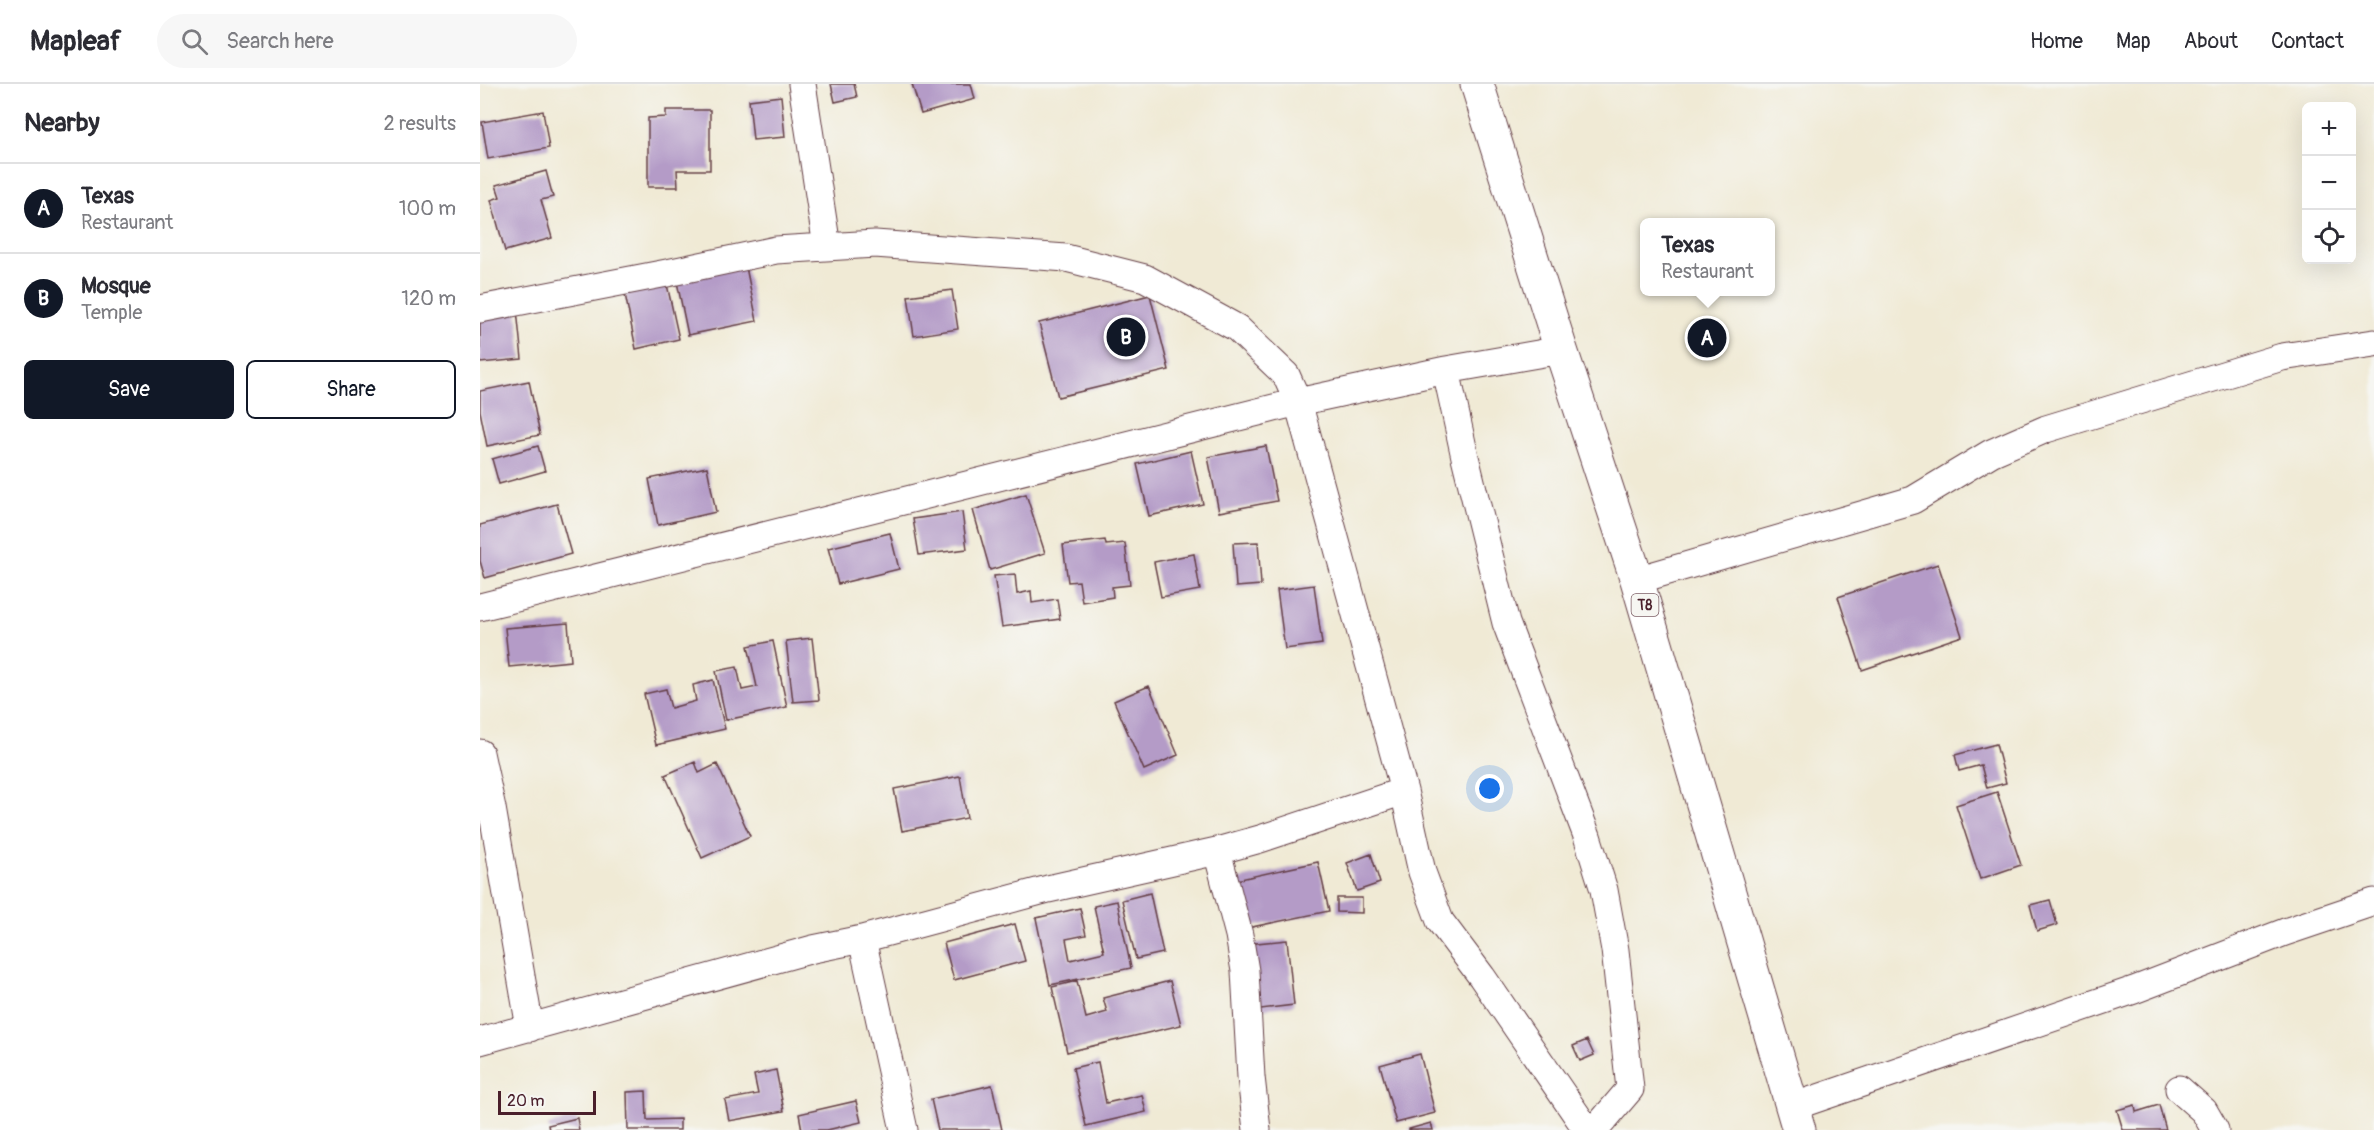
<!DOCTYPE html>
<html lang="en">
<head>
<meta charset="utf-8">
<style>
	:root { --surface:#fff; --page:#f7f7f7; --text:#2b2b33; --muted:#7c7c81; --line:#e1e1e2; --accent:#111827 }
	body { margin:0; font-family:Pangolin,sans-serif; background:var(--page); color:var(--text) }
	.controls { position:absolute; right:18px; top:18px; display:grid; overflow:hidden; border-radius:9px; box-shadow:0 6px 24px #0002 }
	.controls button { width:54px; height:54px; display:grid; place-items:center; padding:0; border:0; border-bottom:2px solid var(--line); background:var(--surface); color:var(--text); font:30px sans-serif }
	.scale { position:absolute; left:18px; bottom:15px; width:98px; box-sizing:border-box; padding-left:6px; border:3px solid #4a1f2b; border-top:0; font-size:16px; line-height:21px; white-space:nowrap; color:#4a1f2b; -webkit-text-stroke:4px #f6f6f2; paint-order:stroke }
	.you { position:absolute; left:1010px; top:705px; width:21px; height:21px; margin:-15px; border:4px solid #fff; border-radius:50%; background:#1a73e8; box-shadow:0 0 0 9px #1a73e833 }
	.badge { display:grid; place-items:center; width:39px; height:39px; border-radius:50%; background:var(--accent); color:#fff; font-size:20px; font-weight:700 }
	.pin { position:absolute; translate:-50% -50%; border:3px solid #fff; box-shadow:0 2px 6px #0006 }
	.popup { position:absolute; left:1160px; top:134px; width:135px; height:78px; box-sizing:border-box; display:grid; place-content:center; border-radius:9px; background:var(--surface); filter:drop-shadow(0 2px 4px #0005); font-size:20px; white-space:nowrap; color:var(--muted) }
	.popup b { font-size:22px; color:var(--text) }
	.popup::after { content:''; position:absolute; left:50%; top:100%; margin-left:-12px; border:12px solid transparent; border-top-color:var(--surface) }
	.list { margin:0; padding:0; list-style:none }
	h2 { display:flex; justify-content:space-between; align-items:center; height:78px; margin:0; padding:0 24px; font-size:26px }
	h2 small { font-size:20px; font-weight:400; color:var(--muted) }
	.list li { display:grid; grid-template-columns:39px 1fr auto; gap:18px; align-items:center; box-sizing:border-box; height:90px; padding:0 24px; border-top:2px solid var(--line) }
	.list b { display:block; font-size:22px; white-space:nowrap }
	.list p { margin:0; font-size:20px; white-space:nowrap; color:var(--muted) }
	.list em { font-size:20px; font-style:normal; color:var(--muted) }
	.actions { display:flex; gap:12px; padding:18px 24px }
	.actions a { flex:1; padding:14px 0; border:2px solid var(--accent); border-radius:9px; text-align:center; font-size:21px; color:var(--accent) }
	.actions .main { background:var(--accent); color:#fff }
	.icon { flex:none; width:33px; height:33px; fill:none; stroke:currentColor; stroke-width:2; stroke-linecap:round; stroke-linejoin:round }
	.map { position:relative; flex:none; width:1894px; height:1046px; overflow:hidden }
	header { display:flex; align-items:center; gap:36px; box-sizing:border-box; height:84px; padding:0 30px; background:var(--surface); border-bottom:2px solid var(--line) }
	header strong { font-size:28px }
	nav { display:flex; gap:33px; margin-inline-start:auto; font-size:21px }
	.search { width:420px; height:54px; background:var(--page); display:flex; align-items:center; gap:15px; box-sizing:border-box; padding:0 21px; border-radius:33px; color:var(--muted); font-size:22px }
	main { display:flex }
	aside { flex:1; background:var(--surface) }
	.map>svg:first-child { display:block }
</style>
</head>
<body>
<header>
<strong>Mapleaf</strong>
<div class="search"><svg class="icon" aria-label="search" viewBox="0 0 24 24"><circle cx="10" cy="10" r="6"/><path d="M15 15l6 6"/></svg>Search here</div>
<nav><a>Home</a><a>Map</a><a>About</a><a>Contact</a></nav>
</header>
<main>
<aside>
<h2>Nearby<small>2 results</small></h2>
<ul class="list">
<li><span class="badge">A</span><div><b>Texas</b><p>Restaurant</p></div><em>100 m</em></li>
<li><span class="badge">B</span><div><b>Mosque</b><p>Temple</p></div><em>120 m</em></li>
</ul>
<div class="actions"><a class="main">Save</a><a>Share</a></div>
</aside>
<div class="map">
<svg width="1894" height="1046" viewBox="0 0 1894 1046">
	<rect width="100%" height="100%" fill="#f6f6f2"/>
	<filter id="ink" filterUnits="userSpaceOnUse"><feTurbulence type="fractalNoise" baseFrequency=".0167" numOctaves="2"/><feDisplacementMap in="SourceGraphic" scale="12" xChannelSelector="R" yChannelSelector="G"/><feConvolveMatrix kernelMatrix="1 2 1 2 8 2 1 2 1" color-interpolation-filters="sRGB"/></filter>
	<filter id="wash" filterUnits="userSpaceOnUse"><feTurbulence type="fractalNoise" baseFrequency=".008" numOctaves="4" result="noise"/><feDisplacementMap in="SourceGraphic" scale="24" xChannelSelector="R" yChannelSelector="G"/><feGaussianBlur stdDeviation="1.35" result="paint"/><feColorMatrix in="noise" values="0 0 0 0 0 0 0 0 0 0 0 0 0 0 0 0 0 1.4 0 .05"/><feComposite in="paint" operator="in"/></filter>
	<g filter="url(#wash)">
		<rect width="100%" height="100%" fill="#f0ead5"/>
		<g id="blocks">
			<!-- building -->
			<path fill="#b49bc7" d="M351,0H374L377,13L355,18Z
				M432,0H491L495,15L441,30Z
				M301,12L305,53L273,56L269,16Z
				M186,26H230V86H197L198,103H168V34L186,33Z
				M63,27L69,64L8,75L2,38Z
				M66,87L73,113L61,116L72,154L25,167L11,116L20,113L16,101Z
				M265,178L277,237L208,251L196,193Z
				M186,196L199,255L156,265L144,205Z
				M472,206L478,245L434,252L428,212Z
				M670,211L689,286L578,313L559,239Z
				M37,226L42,275L0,279V229Z
				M49,297L60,351L7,362L0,327V307Z
				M58,362L65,387L19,400L12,375Z
				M786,362L797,417L739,428L728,373Z
				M711,367L723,420L669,432L657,380Z
				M227,383L236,428L178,441L169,395Z
				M546,410L565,469L510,486L493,426Z
				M77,420L91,470L5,494L0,477V441Z
				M482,428L487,465L439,471L433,435Z
				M410,449L419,485L358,500L348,464Z
				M625,456L626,461L645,459L650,501L632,503L633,513L602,518L599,497L588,498L583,461Z
				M778,458L781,501L756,503L753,459Z
				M714,470L720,506L681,513L674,478Z
				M1458,480L1482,552L1382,586L1358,513Z
				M535,490L537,510L551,507L552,519L577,515L580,535L522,543L514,492Z
				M834,501L842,560L805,565L797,506Z
				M88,539L91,577L29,583L25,544Z
				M332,554L339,616L313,618L306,557Z
				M293,557L307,623L246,636L236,587L257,583L262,606L277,603L268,562Z
				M233,596L245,645L176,661L164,610L186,605L191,624L216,617L213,601Z
				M669,602L698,671L664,686L634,617Z
				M1516,660L1526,699L1507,704L1501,681L1479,687L1475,671Z
				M215,678L219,689L237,680L270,752L222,774L185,691Z
				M480,692L487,734L422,747L414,705Z
				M1517,708L1541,781L1500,795L1476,721Z
				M891,770L900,799L877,807L867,779Z
				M838,778L849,827L767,844L756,796Z
				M670,809L683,869L656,875L642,816Z
				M857,814H882V829L857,828Z
				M1570,816L1577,841L1557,847L1550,821Z
				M637,817L651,884L570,901L556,834L600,824L606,851L586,855L590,876L624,868L614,822Z
				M535,840L545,877L474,896L464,859Z
				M807,856L814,921L773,926L767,860Z
				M597,897L606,934L627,928L623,914L690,897L701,941L587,968L572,903Z
				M1107,956L1114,971L1100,977L1093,962Z
				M940,970L955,1029L916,1039L900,981Z
				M618,978L626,1019L662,1011L666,1028L606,1042L593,984Z
				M296,986L304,1027L249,1037L245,1016L278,1010L274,991Z
				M512,1001L522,1046H458L451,1015Z
				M166,1007L167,1036L200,1035V1046H148L147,1008Z
				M376,1017L381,1038L347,1046H322L319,1030Z
				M1655,1021L1656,1028L1679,1021L1686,1046H1643L1637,1026Z
				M97,1034L99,1046H69L68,1041Z
				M951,1039L953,1046H929V1045Z"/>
		</g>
	</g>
	<g filter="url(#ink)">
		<use href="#blocks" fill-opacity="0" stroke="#633d44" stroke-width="1.5"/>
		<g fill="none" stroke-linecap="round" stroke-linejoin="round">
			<!-- street casing -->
			<g stroke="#633d44" stroke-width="29">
				<path id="street" d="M322,0L347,163
					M0,225L187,189L296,166L395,160L586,174L665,194L757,244L806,291L818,318L924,707L942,788L960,837L1002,893L1107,1046
					M966,286L985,373L1026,539L1107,752L1124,806L1135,866L1150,1005L1115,1046
					M1157,496L1433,416L1511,369L1566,345L1802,273L1894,259
					M0,523L818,318L966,286L1081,266
					M0,669L12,724L50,944
					M737,767L759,851L765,887L771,993L777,1046
					M382,855L424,1046
					M0,957L333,865L382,855L568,805L737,767L780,755L924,707
					M1699,1005L1724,1027L1735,1046
					M1312,1023L1654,906L1805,848L1894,818"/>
			</g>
			<!-- highway casing -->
			<g stroke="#633d44" stroke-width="35">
				<path id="highway" d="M997,0L1081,266L1157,496L1319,1046"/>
			</g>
			<!-- street -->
			<use href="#street" stroke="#fff" stroke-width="27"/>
			<!-- highway -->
			<use href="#highway" stroke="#fff" stroke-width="33"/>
		</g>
	</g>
	<g text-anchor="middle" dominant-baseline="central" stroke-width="4.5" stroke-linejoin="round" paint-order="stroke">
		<!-- shield labels -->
		<rect fill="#f6f6f2" stroke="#7e6067" stroke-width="1.5" x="1151.5" y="510" width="27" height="22" rx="4.5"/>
		<g font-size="14" font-weight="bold" fill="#4a1f2b">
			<text x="1165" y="521">T8</text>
		</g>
	</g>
</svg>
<div class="controls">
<button>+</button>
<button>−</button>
<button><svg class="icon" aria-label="locate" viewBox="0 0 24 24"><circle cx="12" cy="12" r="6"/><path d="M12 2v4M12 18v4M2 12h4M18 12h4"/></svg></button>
</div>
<div class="scale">20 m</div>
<div class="you"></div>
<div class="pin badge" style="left:1227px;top:254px">A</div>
<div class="popup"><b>Texas</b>Restaurant</div>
<div class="pin badge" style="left:646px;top:253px">B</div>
</div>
</main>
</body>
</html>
